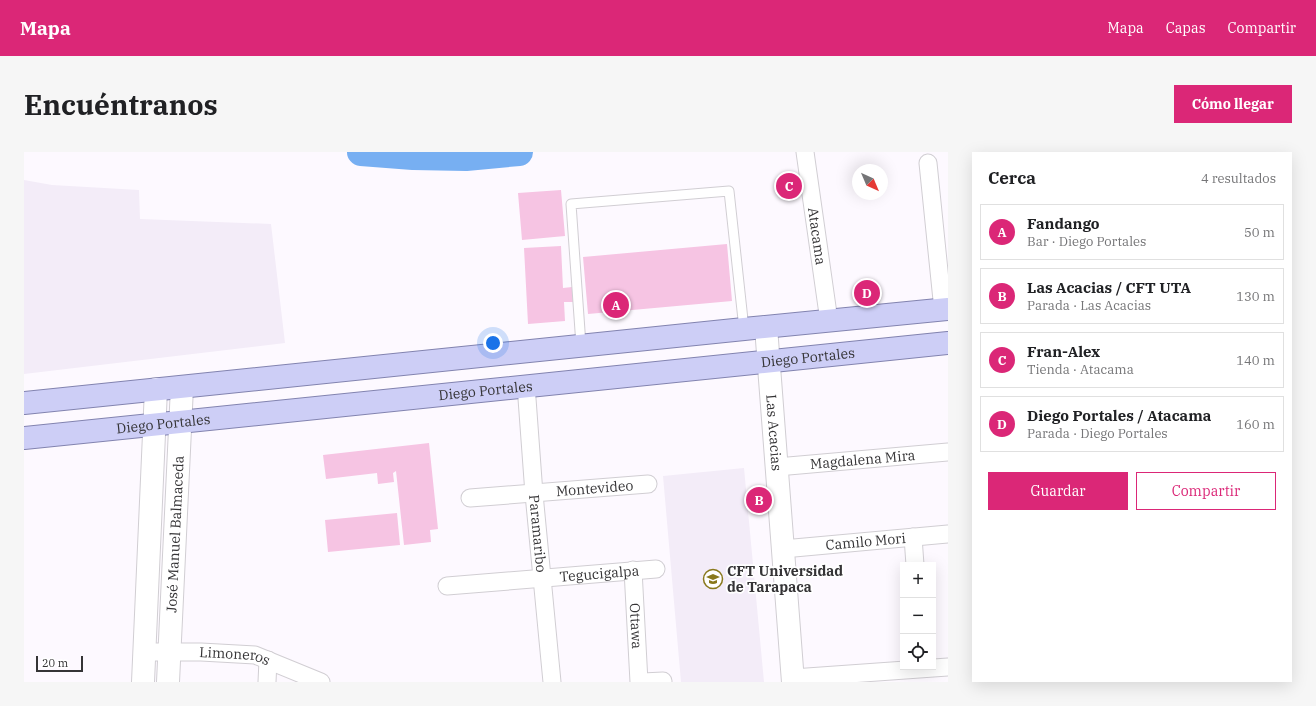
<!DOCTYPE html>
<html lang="es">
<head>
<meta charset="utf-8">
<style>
	:root { --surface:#fff; --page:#f6f6f6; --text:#202124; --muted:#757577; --line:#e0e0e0; --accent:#db2777 }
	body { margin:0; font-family:"IBM Plex Serif",serif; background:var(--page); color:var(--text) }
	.controls { position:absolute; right:12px; bottom:12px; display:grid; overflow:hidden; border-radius:0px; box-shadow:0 4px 16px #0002 }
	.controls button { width:36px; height:36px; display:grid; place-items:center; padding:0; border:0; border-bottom:1px solid var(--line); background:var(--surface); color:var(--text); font:20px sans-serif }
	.compass { position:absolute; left:828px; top:12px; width:36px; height:36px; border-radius:50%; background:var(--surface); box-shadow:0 4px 16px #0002; rotate:136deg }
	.scale { position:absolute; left:12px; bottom:10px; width:47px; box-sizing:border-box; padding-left:4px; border:2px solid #353436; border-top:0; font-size:11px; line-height:14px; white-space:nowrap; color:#353436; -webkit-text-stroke:3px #fff; paint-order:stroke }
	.you { position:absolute; left:469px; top:191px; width:14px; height:14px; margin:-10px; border:3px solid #fff; border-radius:50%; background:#1a73e8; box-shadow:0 0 0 6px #1a73e833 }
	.badge { display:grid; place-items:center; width:26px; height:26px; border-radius:50%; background:var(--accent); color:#fff; font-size:13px; font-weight:700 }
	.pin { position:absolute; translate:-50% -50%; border:2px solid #fff; box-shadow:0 1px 4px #0006 }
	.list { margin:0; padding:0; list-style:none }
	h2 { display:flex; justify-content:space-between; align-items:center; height:52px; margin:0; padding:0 16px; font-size:17px }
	h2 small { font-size:13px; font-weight:400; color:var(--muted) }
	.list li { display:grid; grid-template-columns:26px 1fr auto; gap:12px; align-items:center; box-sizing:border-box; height:56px; margin:0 8px 8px; padding:0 8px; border:1px solid var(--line); border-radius:0px }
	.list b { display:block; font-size:15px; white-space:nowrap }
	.list p { margin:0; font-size:13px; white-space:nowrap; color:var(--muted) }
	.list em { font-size:13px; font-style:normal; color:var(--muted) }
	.actions { display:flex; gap:8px; padding:12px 16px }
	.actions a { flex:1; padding:9px 0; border:1px solid var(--accent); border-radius:0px; text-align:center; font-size:14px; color:var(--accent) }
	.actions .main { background:var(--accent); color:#fff }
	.icon { flex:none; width:22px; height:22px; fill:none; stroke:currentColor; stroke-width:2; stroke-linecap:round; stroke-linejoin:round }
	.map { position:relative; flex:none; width:924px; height:530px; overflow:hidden; border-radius:0px }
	header { display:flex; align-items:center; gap:24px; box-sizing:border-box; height:56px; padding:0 20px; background:var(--accent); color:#fff }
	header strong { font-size:19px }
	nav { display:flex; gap:22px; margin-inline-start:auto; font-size:14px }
	.intro { display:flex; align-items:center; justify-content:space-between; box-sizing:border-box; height:96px; padding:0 24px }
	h1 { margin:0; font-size:28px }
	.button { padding:10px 18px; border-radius:0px; background:var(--accent); color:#fff; font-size:14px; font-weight:700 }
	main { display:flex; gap:24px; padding:0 24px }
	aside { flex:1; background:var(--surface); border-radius:0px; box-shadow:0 4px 16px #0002 }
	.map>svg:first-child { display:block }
</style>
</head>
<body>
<header>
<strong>Mapa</strong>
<nav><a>Mapa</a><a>Capas</a><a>Compartir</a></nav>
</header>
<div class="intro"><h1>Encuéntranos</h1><a class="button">Cómo llegar</a></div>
<main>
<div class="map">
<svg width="924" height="530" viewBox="0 0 924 530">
	<rect width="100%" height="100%" fill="#fdf9ff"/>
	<!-- built -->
	<path fill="#f3ecf8" d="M0,28L28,33L115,38L116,67L247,72L261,191L0,222Z
		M720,316L740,530H657L639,324Z"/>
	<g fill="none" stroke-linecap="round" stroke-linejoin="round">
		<!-- river -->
		<path stroke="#77aff2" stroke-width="28" d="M337,0L389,4L442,5L495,0"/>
	</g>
	<!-- building -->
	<path fill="#f6c4e3" d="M537,38L541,84L498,88L494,41Z
		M703,92L708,149L564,162L559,105Z
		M537,94L539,136L548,135L549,150H540L541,169L504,172L500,96Z
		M405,291L414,377L406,378L407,390L380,393L372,319L369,321L370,330L354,332L353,321L302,327L299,303Z
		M373,361L376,393L304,400L301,368Z"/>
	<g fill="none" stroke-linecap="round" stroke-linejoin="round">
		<!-- lane casing -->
		<g stroke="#d1ced3" stroke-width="11">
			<path id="lane" d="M557,193L547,52L705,39L720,177"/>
		</g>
		<!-- street casing -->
		<g stroke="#d1ced3" stroke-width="19">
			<g id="street">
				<path id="s1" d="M781,0L805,169"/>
				<path d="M904,11L919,158"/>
				<path id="s2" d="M502,233L510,342L528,530"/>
				<path id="s3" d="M753,315L924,300"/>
				<path id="s4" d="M446,346L624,332"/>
				<path d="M889,385L891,413"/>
				<path id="s5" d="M759,397L924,382"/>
				<path id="s6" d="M609,418L615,530"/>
				<path id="s7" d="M423,434L632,417"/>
				<path id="s8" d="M120,500H177L231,503L297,530"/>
				<path d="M769,526L924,515"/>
				<path d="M243,530L244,508"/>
				<path d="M619,530L639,529"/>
			</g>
		</g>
		<!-- secondary casing -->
		<g stroke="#d1ced3" stroke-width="24">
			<g id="secondary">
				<path id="s9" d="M742,175L769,530"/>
				<path d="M119,530L132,237"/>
				<path id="s10" d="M144,530L158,235"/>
			</g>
		</g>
		<!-- primary casing -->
		<g stroke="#8283af" stroke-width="24">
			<g id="primary">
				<path d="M0,251L720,177L924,157"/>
				<path id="s11" d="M0,286L924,191"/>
			</g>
		</g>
		<!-- lane -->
		<use href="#lane" stroke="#fff" stroke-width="9"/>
		<!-- street -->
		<use href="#street" stroke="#fff" stroke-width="17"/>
		<!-- secondary -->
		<use href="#secondary" stroke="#fff" stroke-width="22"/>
		<!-- primary -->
		<use href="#primary" stroke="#cdcef6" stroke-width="22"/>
	</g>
	<!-- icons -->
	<defs>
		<g id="university-ring" transform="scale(1)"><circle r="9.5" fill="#fff" stroke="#89781c" stroke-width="1.5"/><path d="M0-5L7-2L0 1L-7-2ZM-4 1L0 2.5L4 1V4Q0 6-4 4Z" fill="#89781c"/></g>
	</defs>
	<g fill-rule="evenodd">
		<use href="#university-ring" x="689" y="427"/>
	</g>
	<g text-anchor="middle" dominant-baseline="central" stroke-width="3.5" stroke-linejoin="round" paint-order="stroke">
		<!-- street labels -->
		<g font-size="14" fill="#353436" stroke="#fff">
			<text stroke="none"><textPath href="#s1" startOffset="85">Atacama</textPath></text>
			<text stroke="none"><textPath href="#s11" startOffset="788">Diego Portales</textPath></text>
			<text stroke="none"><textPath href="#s11" startOffset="464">Diego Portales</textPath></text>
			<text stroke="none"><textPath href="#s11" startOffset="140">Diego Portales</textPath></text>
			<text stroke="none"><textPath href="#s9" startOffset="106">Las Acacias</textPath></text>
			<text stroke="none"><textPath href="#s3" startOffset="86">Magdalena Mira</textPath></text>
			<text stroke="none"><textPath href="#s4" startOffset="125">Montevideo</textPath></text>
			<text stroke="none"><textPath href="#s10" startOffset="148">José Manuel Balmaceda</textPath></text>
			<text stroke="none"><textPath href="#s2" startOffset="149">Paramaribo</textPath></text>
			<text stroke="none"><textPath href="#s5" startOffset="83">Camilo Mori</textPath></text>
			<text stroke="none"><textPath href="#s7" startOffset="153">Tegucigalpa</textPath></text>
			<text stroke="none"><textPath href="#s6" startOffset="56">Ottawa</textPath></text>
			<text stroke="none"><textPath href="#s8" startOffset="91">Limoneros</textPath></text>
		</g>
		<!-- poi labels -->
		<g font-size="14" font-weight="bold" fill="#353436" stroke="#fff" text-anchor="start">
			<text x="703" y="419">CFT Universidad<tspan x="703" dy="16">de Tarapaca</tspan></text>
		</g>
	</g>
</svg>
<div class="controls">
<button>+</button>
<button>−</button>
<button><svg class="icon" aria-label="locate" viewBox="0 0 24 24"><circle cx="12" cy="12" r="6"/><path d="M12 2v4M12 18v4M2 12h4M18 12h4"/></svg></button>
</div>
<svg class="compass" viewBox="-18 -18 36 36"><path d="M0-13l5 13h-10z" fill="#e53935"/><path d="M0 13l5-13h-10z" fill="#757577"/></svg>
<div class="scale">20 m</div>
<div class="you"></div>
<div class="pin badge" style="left:592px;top:153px">A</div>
<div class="pin badge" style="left:735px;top:348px">B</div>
<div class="pin badge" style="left:765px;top:34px">C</div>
<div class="pin badge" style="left:843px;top:141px">D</div>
</div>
<aside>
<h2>Cerca<small>4 resultados</small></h2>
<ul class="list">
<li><span class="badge">A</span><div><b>Fandango</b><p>Bar · Diego Portales</p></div><em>50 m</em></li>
<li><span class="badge">B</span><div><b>Las Acacias / CFT UTA</b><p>Parada · Las Acacias</p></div><em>130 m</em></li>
<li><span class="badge">C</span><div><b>Fran-Alex</b><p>Tienda · Atacama</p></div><em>140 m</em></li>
<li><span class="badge">D</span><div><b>Diego Portales / Atacama</b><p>Parada · Diego Portales</p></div><em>160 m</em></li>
</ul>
<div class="actions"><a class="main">Guardar</a><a>Compartir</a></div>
</aside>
</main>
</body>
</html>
